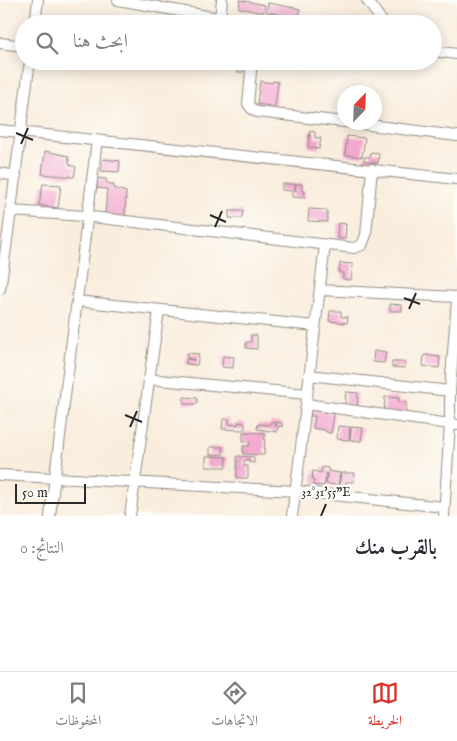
<!DOCTYPE html>
<html lang="ar">
<head>
<meta charset="utf-8">
<style>
	:root { --surface:#fff; --page:#f2f2f3; --text:#2b2b33; --muted:#7c7c81; --line:#e1e1e2; --accent:#d93025 }
	body { margin:0; font-family:"IM FELL English",Amiri,serif; background:var(--page); color:var(--text); direction:rtl }
	.compass { position:absolute; left:337px; top:85px; width:45px; height:45px; border-radius:50%; background:var(--surface); box-shadow:0 2px 12px #0003; rotate:23deg }
	.scale { position:absolute; left:15px; bottom:12px; width:71px; box-sizing:border-box; padding-left:5px; border:2px solid #2b2b2b; border-top:0; font-size:14px; line-height:18px; white-space:nowrap; color:#2b2b2b; -webkit-text-stroke:4px #fdfcf7; paint-order:stroke }
	.list { margin:0; padding:0; list-style:none }
	h2 { display:flex; justify-content:space-between; align-items:center; height:65px; margin:0; padding:0 20px; font-size:21px }
	h2 small { font-size:16px; font-weight:400; color:var(--muted) }
	.icon { flex:none; width:28px; height:28px; fill:none; stroke:currentColor; stroke-width:2; stroke-linecap:round; stroke-linejoin:round }
	.map { position:relative; flex:none; width:457px; height:516px; overflow:hidden; direction:ltr }
	.search { position:absolute; background:var(--surface); box-shadow:0 2px 12px #0003; left:15px; right:15px; top:15px; height:55px; display:flex; align-items:center; gap:12px; box-sizing:border-box; padding:0 18px; border-radius:28px; color:var(--muted); font-size:19px }
	.sheet { height:155px; background:var(--surface) }
	nav { display:flex; justify-content:space-around; align-items:center; box-sizing:border-box; height:70px; border-top:1px solid var(--line); background:var(--surface); font-size:14px; color:var(--muted) }
	nav a { display:grid; justify-items:center; gap:2px }
	nav .on { color:var(--accent) }
	.map>svg:first-child { display:block }
</style>
</head>
<body>
<div class="map">
<svg width="457" height="516" viewBox="0 0 457 516">
	<rect width="100%" height="100%" fill="#fdfcf7"/>
	<filter id="ink" filterUnits="userSpaceOnUse"><feTurbulence type="fractalNoise" baseFrequency=".02" numOctaves="2"/><feDisplacementMap in="SourceGraphic" scale="10" xChannelSelector="R" yChannelSelector="G"/><feConvolveMatrix kernelMatrix="1 2 1 2 8 2 1 2 1" color-interpolation-filters="sRGB"/></filter>
	<filter id="wash" filterUnits="userSpaceOnUse"><feTurbulence type="fractalNoise" baseFrequency=".0096" numOctaves="4" result="noise"/><feDisplacementMap in="SourceGraphic" scale="20" xChannelSelector="R" yChannelSelector="G"/><feGaussianBlur stdDeviation="1.12" result="paint"/><feColorMatrix in="noise" values="0 0 0 0 0 0 0 0 0 0 0 0 0 0 0 0 0 1.4 0 .05"/><feComposite in="paint" operator="in"/></filter>
	<g filter="url(#wash)">
		<rect width="100%" height="100%" fill="#f9eddd"/>
		<g id="blocks">
			<!-- building -->
			<path fill="#f3a8d0" d="M240,0L265,5L263,13L239,8Z
				M268,3L300,9L299,18L266,12Z
				M238,61H244L243,72H237Z
				M260,81L272,83L273,81L278,82L275,107L257,104Z
				M310,131L315,132V138H321L319,149L308,147Z
				M347,136L365,138L362,157L345,155Z
				M45,151L68,156L70,165L76,167L74,177L42,174Z
				M371,152L379,153L378,163L364,161V157H370Z
				M103,159L120,161L119,172L101,171Z
				M97,178L106,179L107,183L114,185V188L126,192L125,218L105,216L107,189L97,188Z
				M43,184L61,185L58,208L39,205Z
				M282,184H295V191L296,184H302V191H305L304,198L292,197V191L282,190Z
				M309,209L327,210V222L308,221Z
				M229,211H243L242,218H229Z
				M338,223L346,224L345,239L337,238Z
				M340,263L353,264L351,280L343,279V273H339Z
				M390,304L402,305V311H390Z
				M330,311H341V317H348L347,323L329,321Z
				M251,335H257V349L246,348V342H251Z
				M374,351L386,352L384,363L373,362Z
				M187,353L199,354L197,365L186,364V359L195,360L187,358Z
				M424,355L440,357L439,368L423,366Z
				M223,356L234,357L233,368L222,367Z
				M392,362H405V368L392,367Z
				M346,392L358,393L357,406L345,405Z
				M184,397L197,398V404H184Z
				M385,397L399,398L398,402H406V415L384,414Z
				M311,410L334,414L331,433L326,432L325,430L313,428L315,416H310Z
				M223,419H229V424L238,425V422L245,423V428L243,430L222,429Z
				M271,422H275L276,426V422L282,423V427L278,426L277,432L257,429L258,424L270,425Z
				M338,426L350,427L349,440L337,439Z
				M351,427L363,428L361,441L350,440Z
				M243,432L265,433L264,455L243,454V446H249L250,441H243Z
				M210,447H223V454L210,455Z
				M206,456L227,457L226,467H206Z
				M237,456L254,457V463L249,462V459L245,460L244,463V466H248V478H237Z
				M322,467L328,468V471L340,473L338,485L326,484L327,473L324,486L313,485L314,480H312L313,471L321,473Z
				M341,473H355L354,482H346L345,486H339Z"/>
		</g>
	</g>
	<g filter="url(#ink)">
		<use href="#blocks" fill-opacity="0" stroke="#928c84" stroke-width="1"/>
		<g fill="none" stroke-linecap="round" stroke-linejoin="round">
			<!-- minor casing -->
			<g stroke="#928c84" stroke-width="12">
				<path id="minor" d="M118,0L252,24
					M367,0L384,24
					M220,17L222,0
					M35,24L38,0
					M0,43L24,46
					M433,51L457,54
					M252,61L248,104L252,109L257,112L344,122
					M346,122L457,136
					M0,130L457,179
					M0,173L16,176
					M11,211L84,216L354,248L362,245L366,235L372,169
					M0,289C12,213 19,137 30,61
					M320,290L457,297
					M77,301L315,326
					M309,375L450,391
					M148,379L307,394
					M306,404L457,425
					M0,475L296,491L444,507
					M50,516L97,140
					M130,516L159,310
					M292,516L300,455L325,245
					M444,516L450,423V391L457,299"/>
			</g>
			<!-- minor -->
			<use href="#minor" stroke="#fff" stroke-width="10"/>
		</g>
	</g>
	<!-- ticks -->
	<path fill="none" stroke="#2b2b2b" stroke-width="2" d="M16,133L33,140M21,144L28,128M210,215L226,222M215,227L222,211M404,298L420,304M409,309L416,293M125,415L142,422M130,427L137,411M321,516L326,504"/>
	<g font-size="12" text-anchor="middle" fill="#2b2b2b" stroke="#fdfcf7" stroke-width="4.5" stroke-linejoin="round" paint-order="stroke">
		<text x="326" y="496">32°31'55"E</text>
	</g>
</svg>
<svg class="compass" viewBox="-18 -18 36 36"><path d="M0-13l5 13h-10z" fill="#e53935"/><path d="M0 13l5-13h-10z" fill="#7c7c81"/></svg>
<div class="scale">50 m</div>
<div class="search"><svg class="icon" aria-label="search" viewBox="0 0 24 24"><circle cx="10" cy="10" r="6"/><path d="M15 15l6 6"/></svg>ابحث هنا</div>
</div>
<section class="sheet">
<h2>بالقرب منك<small>النتائج: 0</small></h2>
<ul class="list">
</ul>
</section>
<nav>
<a class="on"><svg class="icon" aria-label="map" viewBox="0 0 24 24"><path d="M3 6l6-2 6 2 6-2v14l-6 2-6-2-6 2zM9 4v14M15 6v14"/></svg>الخريطة</a>
<a><svg class="icon" aria-label="directions" viewBox="0 0 24 24"><path d="M12 3l9 9-9 9-9-9zM9 14v-3h6M13 9l2 2-2 2"/></svg>الاتجاهات</a>
<a><svg class="icon" aria-label="saved" viewBox="0 0 24 24"><path d="M7 4h10v16l-5-4-5 4z"/></svg>المحفوظات</a>
</nav>
</body>
</html>
